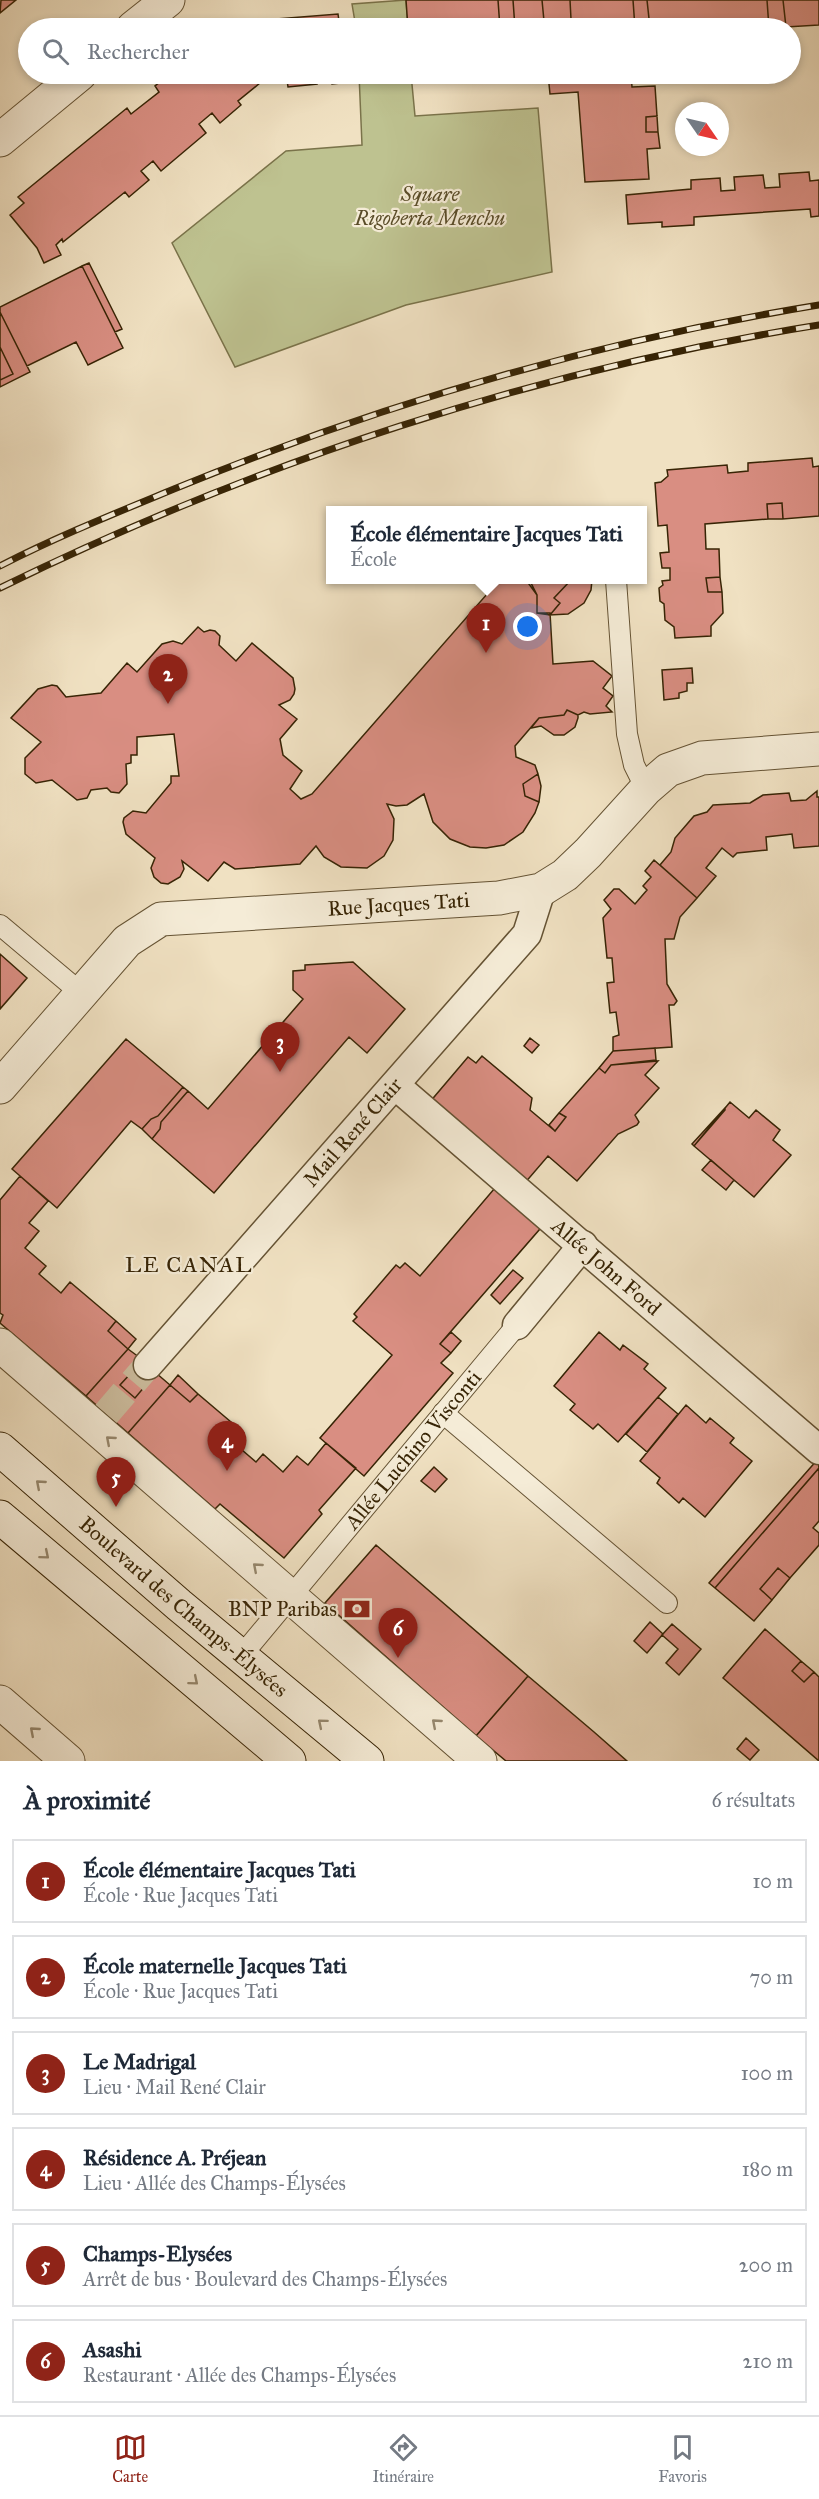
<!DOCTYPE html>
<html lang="fr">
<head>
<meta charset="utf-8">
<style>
	:root { --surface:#fff; --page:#f2f2f3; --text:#1f2937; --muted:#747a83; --line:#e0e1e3; --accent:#8f2418 }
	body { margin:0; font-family:"IM FELL Great Primer",serif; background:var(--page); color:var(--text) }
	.compass { position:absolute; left:675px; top:102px; width:54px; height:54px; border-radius:50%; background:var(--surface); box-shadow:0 3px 9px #0003; rotate:124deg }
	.you { position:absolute; left:528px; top:627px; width:21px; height:21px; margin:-15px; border:4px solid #fff; border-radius:50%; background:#1a73e8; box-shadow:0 0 0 9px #1a73e833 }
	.badge { display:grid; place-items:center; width:39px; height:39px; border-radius:50%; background:var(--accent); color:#fff; font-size:20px; font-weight:700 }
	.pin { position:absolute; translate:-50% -50px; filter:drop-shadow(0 2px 3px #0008) }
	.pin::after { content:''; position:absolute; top:32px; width:21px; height:18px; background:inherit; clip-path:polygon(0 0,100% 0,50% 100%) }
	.popup { position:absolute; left:326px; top:506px; width:321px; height:78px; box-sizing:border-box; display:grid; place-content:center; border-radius:0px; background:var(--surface); filter:drop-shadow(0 2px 4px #0005); font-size:20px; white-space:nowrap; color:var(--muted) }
	.popup b { font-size:22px; color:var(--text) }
	.popup::after { content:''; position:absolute; left:50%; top:100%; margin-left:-12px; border:12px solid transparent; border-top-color:var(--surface) }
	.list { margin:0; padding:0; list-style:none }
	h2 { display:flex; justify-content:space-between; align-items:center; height:78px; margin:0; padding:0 24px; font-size:26px }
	h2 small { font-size:20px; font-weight:400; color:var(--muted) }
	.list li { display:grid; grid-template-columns:39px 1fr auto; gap:18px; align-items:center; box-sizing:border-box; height:84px; margin:0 12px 12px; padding:0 12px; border:2px solid var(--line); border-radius:0px }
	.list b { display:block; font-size:22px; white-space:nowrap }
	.list p { margin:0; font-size:20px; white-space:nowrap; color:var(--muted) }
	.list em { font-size:20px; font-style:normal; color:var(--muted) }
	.icon { flex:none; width:33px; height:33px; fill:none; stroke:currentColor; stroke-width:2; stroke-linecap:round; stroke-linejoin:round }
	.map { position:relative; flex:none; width:819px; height:1761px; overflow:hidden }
	.search { position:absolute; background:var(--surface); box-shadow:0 3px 9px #0003; left:18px; right:18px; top:18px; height:66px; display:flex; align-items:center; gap:15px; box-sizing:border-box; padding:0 21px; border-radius:33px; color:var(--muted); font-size:22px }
	.sheet { height:654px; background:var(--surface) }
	nav { display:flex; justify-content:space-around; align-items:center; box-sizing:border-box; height:84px; border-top:2px solid var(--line); background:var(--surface); font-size:16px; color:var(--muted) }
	nav a { display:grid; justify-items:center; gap:3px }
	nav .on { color:var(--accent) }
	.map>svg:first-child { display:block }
</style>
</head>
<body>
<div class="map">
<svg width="819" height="1761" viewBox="0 0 819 1761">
	<rect width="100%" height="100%" fill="#f0e1c2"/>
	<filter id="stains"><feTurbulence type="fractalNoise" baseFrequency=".00333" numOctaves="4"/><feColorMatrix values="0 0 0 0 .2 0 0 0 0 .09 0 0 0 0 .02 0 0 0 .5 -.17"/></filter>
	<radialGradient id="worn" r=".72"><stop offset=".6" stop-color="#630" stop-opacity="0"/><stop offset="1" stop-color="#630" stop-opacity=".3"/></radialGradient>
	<!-- green -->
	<path fill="#bec290" stroke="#7a734a" stroke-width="1.5" d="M406,0L408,28H356L352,4Z
		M359,74H411L415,116L538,108L552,272L406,305L235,367L172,243L286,151L362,145Z"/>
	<!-- building -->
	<path fill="#d98e82" stroke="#372405" stroke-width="1.5" d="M1,0H16L0,13Z
		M406,0H498L500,28H408Z
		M498,0H513L515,28H500Z
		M513,0H542L544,21L571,19L570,0H633L635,28H515Z
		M542,0H570L571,19L544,21Z
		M633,0H647L650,28H635Z
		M647,0H767L769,28H650Z
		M767,0H783L786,27L769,28Z
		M783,0H819V25L786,27Z
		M338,14L339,21L355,19L356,28H226L250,21Z
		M170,74H359V81L332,84L331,77L316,79L317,84L288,87L287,80L260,83L238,101L241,105L220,123L212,113L199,124L206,133L161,171L153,161L141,171L149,180L129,197L125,192L63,242L62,239L56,245L61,255L44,263L37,248L10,215L24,203L18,197L127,108L131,114L159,92L155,86Z
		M548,74H631L632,87L655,86L657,116L646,117V132H658L660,148L647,149L649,179L585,182L578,92L550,94Z
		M657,116L658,132H646V117Z
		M809,172L810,181L819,180V216L811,217L810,209L694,217V225L662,227V222L628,224L626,195L691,189V180L720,178L721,191L735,190L734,177L763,175L765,188L780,187L779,174Z
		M89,263L122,329L115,332L82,266Z
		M82,266L123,348L88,365L76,342L27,366L0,312V307Z
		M0,312L30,372L0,387V380L13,374L0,347Z
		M0,347L13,374L0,380Z
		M812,458L813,467L819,466V516L783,519L782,503L767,504L768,519L705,524L706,549H719L720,577L706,578L708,592H722L723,613L711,626V636L675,638L674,627L665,620L664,604L660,601L659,588L663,585L662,581L670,580V568H662L660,553L669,552L667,525L658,526L655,483L661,482L668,476L667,470L727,465L728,473L748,471V463Z
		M782,503L783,519H768L767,504Z
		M720,577L722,592H708L706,578Z
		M488,580H526L531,583L537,595V613H550L553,664L593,661L612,676L603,688L613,696L606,706L612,712L590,714L584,712L578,715L567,710L564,715L539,718L515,746L516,757L535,765L538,774L523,784L525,796L539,802L535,813L523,832L504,845L486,848L470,847L450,839L433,822L424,794L407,805L396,806L387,804L394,819L393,840L384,856L367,868L341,867L324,857L316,846L300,864L235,869L224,862L208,881L182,861L184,869L180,877L168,884L161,883L154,877L151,868L155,858L126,834L123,822L124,818L133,811L146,813L171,783V776H179L174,734L137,737V755H131V763L126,764L127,784L119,793L111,792L107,788L91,790L87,798L77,800L52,780L36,783L25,774V758L41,742L11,718L38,689L52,685L57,686L66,697L101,693L127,663L137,672L162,644L173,641L182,644L198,627L204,632L210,630L215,631L220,636L219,645L236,661L252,643L293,678L295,689L294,694L290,700L279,705L297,719L280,739L283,755L302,771L290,789L301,799L312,794L488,593L485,587Z
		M526,580H571L554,598L560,603L550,615L537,613V595Z
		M571,580H592L591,590L584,603L568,614L550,615L560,603L554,598Z
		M692,668L693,683H687V691L679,693V698L664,700L662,670Z
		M567,710L578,715V718L575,727L564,735H554L541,726L531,728L539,718L564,715Z
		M538,774L541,786L539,802L525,796L523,784Z
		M817,791V797H819V846L794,848L792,834L766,837L767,850L737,853L733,857L722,848L706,868L716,876L697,898L660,865L671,852L675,838L694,816L707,812L713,805L750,803L763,795L789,793L791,801L806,800Z
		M654,860L697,898L680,917L674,939H665L667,984L677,1001L674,1005H669L672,1047L613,1051V1037L619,1035L616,1012L610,1013L607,983L614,982L612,958H607L603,918L611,909L604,900L614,889H619L635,904L647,890L643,886L651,877L645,871Z
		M0,954L27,978L0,1009Z
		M353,962L405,1009L367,1053L349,1037L214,1193L152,1139L160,1129L161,1122L188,1091L208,1109L303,999L293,990V971L305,970V965Z
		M530,1038L539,1045L532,1053L524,1046Z
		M126,1039L183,1087L158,1116L151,1119L142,1129L131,1121L57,1208L12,1169Z
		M655,1048L656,1060L611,1065L605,1073L599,1068L613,1051Z
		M482,1056L532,1098L530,1110L555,1131L566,1117L559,1113L599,1068L605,1073L611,1065L658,1061L645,1075L659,1088L635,1115L639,1122L637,1125L618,1134L577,1181L548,1156L524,1184L429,1103L468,1057L476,1063Z
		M183,1087L188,1091L161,1122L160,1129L152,1139L142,1129L151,1119L158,1116Z
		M730,1102L749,1118L756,1110L780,1130L773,1140L791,1155L754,1197L694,1146Z
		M725,1108V1110L694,1146L692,1144Z
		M559,1113L566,1117L555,1131L549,1125Z
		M711,1160L734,1180L726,1190L702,1170Z
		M20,1176L48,1201L29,1223L39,1231L25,1248L46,1266L39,1274L61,1293L70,1282L116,1321L108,1331L128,1349L86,1396L0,1323L3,1315L0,1313V1200Z
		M500,1182L546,1222L440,1344L451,1353L441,1363L453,1373L364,1476L320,1438L392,1355L353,1321L357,1317L354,1314L396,1265L400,1268L405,1263L420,1276Z
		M513,1270L523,1278L500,1304L491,1295Z
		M116,1321L136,1339L128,1349L108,1331Z
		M451,1332L461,1341L451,1353L440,1344Z
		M599,1332L620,1350L623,1345L648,1364L644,1369L666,1388L618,1442L598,1424L593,1429L570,1410L575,1404L554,1386Z
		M128,1349L143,1360L120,1385L135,1398L156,1373L170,1385L128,1433L86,1396Z
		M143,1360L156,1373L135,1398L120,1385Z
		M178,1375L198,1394L190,1402L170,1385Z
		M170,1385L190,1402L198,1394L244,1433L235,1444L256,1462L263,1454L283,1472L297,1456L308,1465L326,1443L356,1468L319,1510L322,1514L284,1558L220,1504L215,1509L128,1433Z
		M658,1397L678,1414L647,1452L626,1434Z
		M686,1405L706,1423L710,1418L734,1438L730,1443L752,1461L705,1517L683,1498L679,1503L657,1483L660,1478L640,1461Z
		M818,1459L819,1468L715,1588L709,1583Z
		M434,1467L447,1479L435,1492L421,1481Z
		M819,1468V1521L813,1528L819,1533V1545L790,1578L778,1568L760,1589L772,1600L754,1621L715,1588Z
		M376,1545L528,1676L476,1736L325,1603Z
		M778,1568L790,1578L772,1600L760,1589Z
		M650,1622L663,1634L647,1653L634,1641Z
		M672,1624L701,1649L679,1675L666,1663L678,1649L662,1635Z
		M765,1629L801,1661L792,1671L804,1682L814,1672L819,1677V1761L723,1678Z
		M801,1661L814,1672L804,1682L792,1671Z
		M528,1676L594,1732L627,1761H506L476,1736Z
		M746,1738L759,1750L750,1760L737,1749Z"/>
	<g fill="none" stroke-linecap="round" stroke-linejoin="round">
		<!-- pedestrian-tunnel -->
		<path stroke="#cbbb9c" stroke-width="28" stroke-dasharray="28 14" stroke-linecap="butt" d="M106,1414L148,1365"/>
		<!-- service casing -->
		<g stroke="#655334" stroke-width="22">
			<g id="service">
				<path d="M616,580L627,734L634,765L646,789"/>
				<path d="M0,925L81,993"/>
				<path d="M443,1413L667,1603"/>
				<path id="s1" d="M242,1655L517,1325"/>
			</g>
		</g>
		<!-- pedestrian casing -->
		<g stroke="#655334" stroke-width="31">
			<g id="pedestrian">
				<path id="s2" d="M395,1085L819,1450"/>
				<path d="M517,1325L583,1245"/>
				<path id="s3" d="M148,1365L527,934L541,890"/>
			</g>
		</g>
		<!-- minor casing -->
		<g stroke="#655334" stroke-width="35">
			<g id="minor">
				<path d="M133,28L168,0"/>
				<path d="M0,140L80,74"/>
				<path id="s4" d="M0,1087L127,941L161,919L499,898L541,890L565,875L588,853L646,789L668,770L702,758L819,749"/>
				<path d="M0,1345L480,1761"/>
				<path d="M0,1702L68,1761"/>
			</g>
		</g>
		<!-- secondary casing -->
		<g stroke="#372405" stroke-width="35">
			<g id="secondary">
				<path id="s5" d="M0,1449L179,1605L367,1761"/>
				<path d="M0,1517L289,1761"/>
			</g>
		</g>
		<!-- service -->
		<use href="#service" stroke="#f5ecd7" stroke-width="20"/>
		<!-- pedestrian -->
		<use href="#pedestrian" stroke="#f5ecd7" stroke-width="28"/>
		<!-- minor -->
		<use href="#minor" stroke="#f5ecd7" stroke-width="33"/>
		<!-- secondary -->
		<use href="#secondary" stroke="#f5ecd7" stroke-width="33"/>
		<!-- rail casing -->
		<g stroke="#372405" stroke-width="7">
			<path id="rail" d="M0,566C56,537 116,513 174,489C381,404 598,341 819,305
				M0,588C257,462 536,370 819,325"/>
		</g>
		<!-- rail -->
		<use href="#rail" stroke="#f5ecd7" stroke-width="4.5" stroke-dasharray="14" stroke-linecap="butt"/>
	</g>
	<!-- one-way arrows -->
	<defs><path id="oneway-chevron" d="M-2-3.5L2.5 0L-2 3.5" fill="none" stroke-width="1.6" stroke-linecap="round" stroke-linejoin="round" transform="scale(1.5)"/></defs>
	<g stroke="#96886e">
		<use href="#oneway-chevron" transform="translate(110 1440) rotate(-139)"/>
		<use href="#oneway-chevron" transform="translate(40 1484) rotate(-139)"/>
		<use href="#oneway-chevron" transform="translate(45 1555) rotate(40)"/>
		<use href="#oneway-chevron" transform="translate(257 1567) rotate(-139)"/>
		<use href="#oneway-chevron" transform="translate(194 1681) rotate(40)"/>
		<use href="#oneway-chevron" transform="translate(322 1723) rotate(-140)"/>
		<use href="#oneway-chevron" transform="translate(436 1723) rotate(-139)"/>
		<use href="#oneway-chevron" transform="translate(34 1731) rotate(-139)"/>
	</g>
	<!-- icons -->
	<defs>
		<g id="bank-bare" transform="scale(2.07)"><path d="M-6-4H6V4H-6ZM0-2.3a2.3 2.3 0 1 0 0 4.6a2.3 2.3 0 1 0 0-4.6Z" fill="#8f2418" stroke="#f5ecd7" stroke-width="2.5" paint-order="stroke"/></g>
	</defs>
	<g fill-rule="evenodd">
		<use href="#bank-bare" x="357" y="1609"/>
	</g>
	<g text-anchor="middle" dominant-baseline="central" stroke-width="4.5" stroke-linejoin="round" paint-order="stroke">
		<!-- park labels -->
		<g font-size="21" font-style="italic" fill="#594c28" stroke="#f5ecd7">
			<text x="430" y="194">Square<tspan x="430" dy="24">Rigoberta Menchu</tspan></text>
		</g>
		<!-- street labels -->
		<g font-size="21" fill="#372405" stroke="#f5ecd7">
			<text stroke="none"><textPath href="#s4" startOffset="472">Rue Jacques Tati</textPath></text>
			<text stroke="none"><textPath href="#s3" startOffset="310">Mail René Clair</textPath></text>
			<text stroke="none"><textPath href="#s2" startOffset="279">Allée John Ford</textPath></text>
			<text stroke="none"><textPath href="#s1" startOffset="267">Allée Luchino Visconti</textPath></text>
			<text stroke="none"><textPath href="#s5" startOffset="242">Boulevard des Champs-Élysées</textPath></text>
		</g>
		<!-- poi labels -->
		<g font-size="21" fill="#372405" stroke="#f5ecd7" text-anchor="end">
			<text x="337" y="1609">BNP Paribas</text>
		</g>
		<!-- neighbourhood labels -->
		<g font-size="22" letter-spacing="1.5" fill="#372405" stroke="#f5ecd7">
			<text x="189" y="1264">LE CANAL</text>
		</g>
	</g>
	<rect width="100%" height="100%" filter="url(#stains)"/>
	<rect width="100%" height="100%" fill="url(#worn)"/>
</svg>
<svg class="compass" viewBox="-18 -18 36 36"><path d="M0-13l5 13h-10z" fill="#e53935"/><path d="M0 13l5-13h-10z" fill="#747a83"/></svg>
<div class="you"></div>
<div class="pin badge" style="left:486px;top:653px">1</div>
<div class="popup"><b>École élémentaire Jacques Tati</b>École</div>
<div class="pin badge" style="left:168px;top:704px">2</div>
<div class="pin badge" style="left:280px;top:1072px">3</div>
<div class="pin badge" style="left:227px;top:1471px">4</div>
<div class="pin badge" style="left:116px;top:1507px">5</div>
<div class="pin badge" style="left:398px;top:1658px">6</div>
<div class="search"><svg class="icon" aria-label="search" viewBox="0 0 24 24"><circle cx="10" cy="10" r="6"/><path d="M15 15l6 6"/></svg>Rechercher</div>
</div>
<section class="sheet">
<h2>À proximité<small>6 résultats</small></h2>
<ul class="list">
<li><span class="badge">1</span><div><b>École élémentaire Jacques Tati</b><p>École · Rue Jacques Tati</p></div><em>10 m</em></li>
<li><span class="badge">2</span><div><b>École maternelle Jacques Tati</b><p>École · Rue Jacques Tati</p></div><em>70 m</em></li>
<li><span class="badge">3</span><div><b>Le Madrigal</b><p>Lieu · Mail René Clair</p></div><em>100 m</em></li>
<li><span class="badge">4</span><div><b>Résidence A. Préjean</b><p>Lieu · Allée des Champs-Élysées</p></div><em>180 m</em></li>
<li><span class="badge">5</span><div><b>Champs-Elysées</b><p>Arrêt de bus · Boulevard des Champs-Élysées</p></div><em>200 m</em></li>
<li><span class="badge">6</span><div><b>Asashi</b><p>Restaurant · Allée des Champs-Élysées</p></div><em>210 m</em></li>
</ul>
</section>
<nav>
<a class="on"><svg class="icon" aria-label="map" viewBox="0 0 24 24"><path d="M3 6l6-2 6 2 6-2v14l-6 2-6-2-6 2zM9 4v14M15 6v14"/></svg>Carte</a>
<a><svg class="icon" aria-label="directions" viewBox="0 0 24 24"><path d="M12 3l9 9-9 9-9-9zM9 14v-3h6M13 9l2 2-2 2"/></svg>Itinéraire</a>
<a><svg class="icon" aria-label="saved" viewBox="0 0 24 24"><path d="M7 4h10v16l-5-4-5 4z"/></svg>Favoris</a>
</nav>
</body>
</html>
